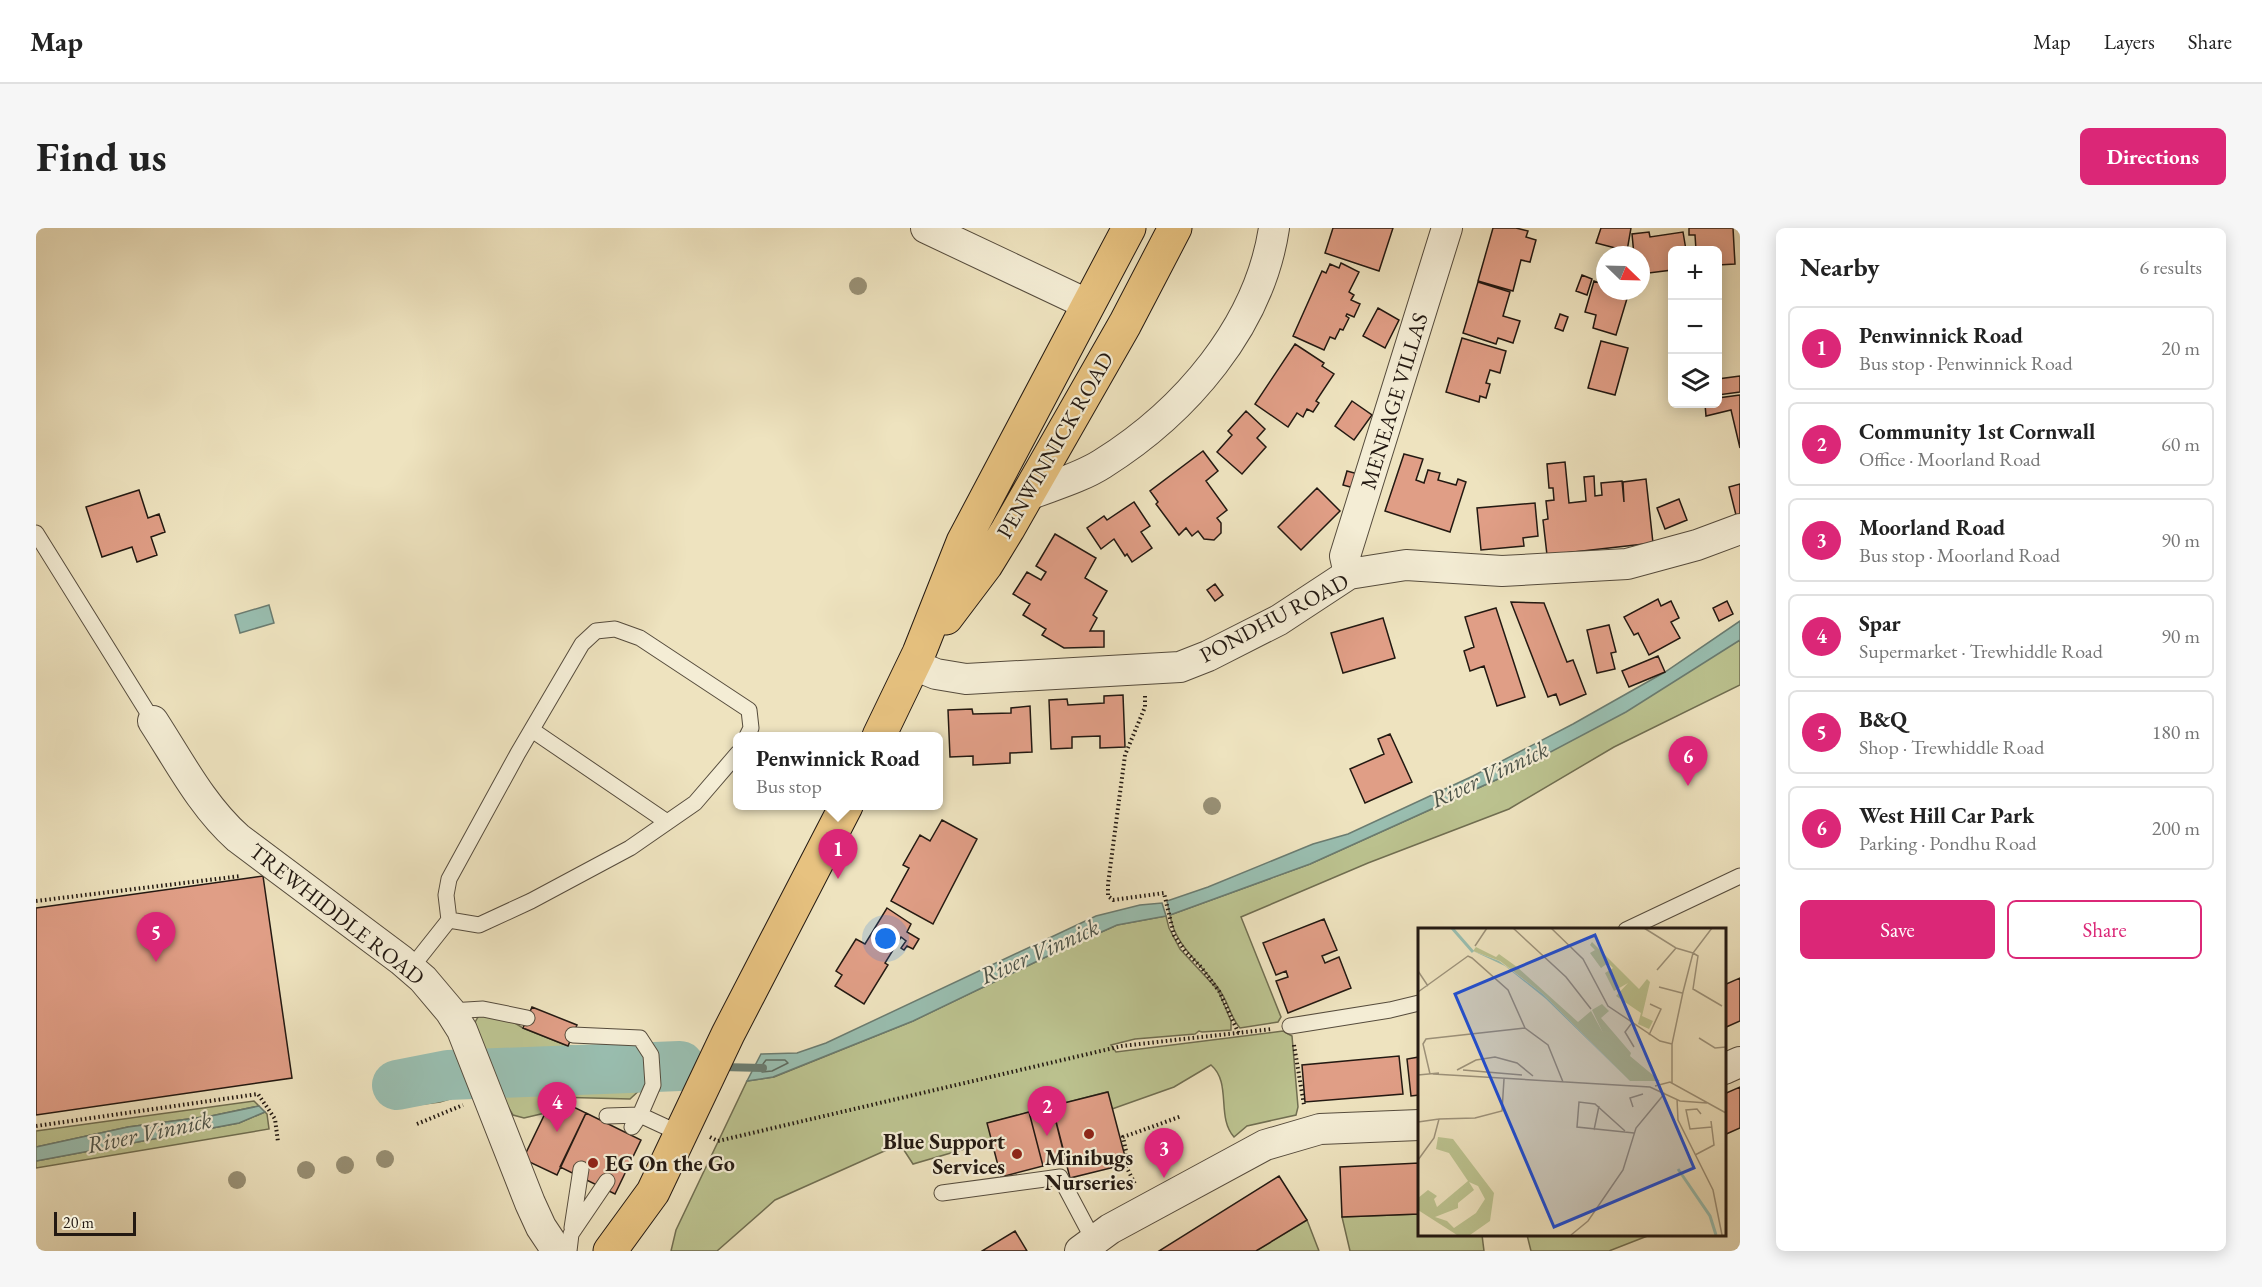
<!DOCTYPE html>
<html lang="en">
<head>
<meta charset="utf-8">
<style>
	:root { --surface:#fff; --page:#f6f6f6; --text:#222; --muted:#767676; --line:#e0e0e0; --accent:#db2777 }
	body { margin:0; font-family:"EB Garamond",serif; background:var(--page); color:var(--text) }
	.controls { position:absolute; right:18px; top:18px; display:grid; overflow:hidden; border-radius:9px; box-shadow:0 3px 15px #0003 }
	.controls button { width:54px; height:54px; display:grid; place-items:center; padding:0; border:0; border-bottom:2px solid var(--line); background:var(--surface); color:var(--text); font:30px sans-serif }
	.compass { position:absolute; left:1560px; top:18px; width:54px; height:54px; border-radius:50%; background:var(--surface); box-shadow:0 3px 15px #0003; rotate:113deg }
	.scale { position:absolute; left:18px; bottom:15px; width:82px; box-sizing:border-box; padding-left:6px; border:3px solid #231912; border-top:0; font-size:16px; line-height:21px; white-space:nowrap; color:#231912; -webkit-text-stroke:4px #f4edd5; paint-order:stroke }
	.you { position:absolute; left:850px; top:711px; width:21px; height:21px; margin:-15px; border:4px solid #fff; border-radius:50%; background:#1a73e8; box-shadow:0 0 0 9px #1a73e833 }
	.badge { display:grid; place-items:center; width:39px; height:39px; border-radius:50%; background:var(--accent); color:#fff; font-size:20px; font-weight:700 }
	.pin { position:absolute; translate:-50% -50px; filter:drop-shadow(0 2px 3px #0008) }
	.pin::after { content:''; position:absolute; top:32px; width:21px; height:18px; background:inherit; clip-path:polygon(0 0,100% 0,50% 100%) }
	.popup { position:absolute; left:697px; top:504px; width:210px; height:78px; box-sizing:border-box; display:grid; place-content:center; border-radius:9px; background:var(--surface); filter:drop-shadow(0 2px 4px #0005); font-size:20px; white-space:nowrap; color:var(--muted) }
	.popup b { font-size:22px; color:var(--text) }
	.popup::after { content:''; position:absolute; left:50%; top:100%; margin-left:-12px; border:12px solid transparent; border-top-color:var(--surface) }
	.list { margin:0; padding:0; list-style:none }
	h2 { display:flex; justify-content:space-between; align-items:center; height:78px; margin:0; padding:0 24px; font-size:26px }
	h2 small { font-size:20px; font-weight:400; color:var(--muted) }
	.list li { display:grid; grid-template-columns:39px 1fr auto; gap:18px; align-items:center; box-sizing:border-box; height:84px; margin:0 12px 12px; padding:0 12px; border:2px solid var(--line); border-radius:9px }
	.list b { display:block; font-size:22px; white-space:nowrap }
	.list p { margin:0; font-size:20px; white-space:nowrap; color:var(--muted) }
	.list em { font-size:20px; font-style:normal; color:var(--muted) }
	.actions { display:flex; gap:12px; padding:18px 24px }
	.actions a { flex:1; padding:14px 0; border:2px solid var(--accent); border-radius:9px; text-align:center; font-size:21px; color:var(--accent) }
	.actions .main { background:var(--accent); color:#fff }
	.icon { flex:none; width:33px; height:33px; fill:none; stroke:currentColor; stroke-width:2; stroke-linecap:round; stroke-linejoin:round }
	.map { position:relative; flex:none; width:1704px; height:1023px; overflow:hidden; border-radius:9px }
	header { display:flex; align-items:center; gap:36px; box-sizing:border-box; height:84px; padding:0 30px; background:var(--surface); border-bottom:2px solid var(--line) }
	header strong { font-size:28px }
	nav { display:flex; gap:33px; margin-inline-start:auto; font-size:21px }
	.intro { display:flex; align-items:center; justify-content:space-between; box-sizing:border-box; height:144px; padding:0 36px }
	h1 { margin:0; font-size:42px }
	.button { padding:15px 27px; border-radius:9px; background:var(--accent); color:#fff; font-size:21px; font-weight:700 }
	main { display:flex; gap:36px; padding:0 36px }
	aside { flex:1; background:var(--surface); border-radius:9px; box-shadow:0 3px 15px #0003 }
	.map>svg:first-child { display:block }
</style>
</head>
<body>
<header>
<strong>Map</strong>
<nav><a>Map</a><a>Layers</a><a>Share</a></nav>
</header>
<div class="intro"><h1>Find us</h1><a class="button">Directions</a></div>
<main>
<div class="map">
<svg width="1704" height="1023" viewBox="0 0 1704 1023">
	<rect width="100%" height="100%" fill="#eee3bf"/>
	<filter id="stains"><feTurbulence type="fractalNoise" baseFrequency=".00333" numOctaves="4"/><feColorMatrix values="0 0 0 0 .2 0 0 0 0 .09 0 0 0 0 .02 0 0 0 .5 -.17"/></filter>
	<radialGradient id="worn" r=".72"><stop offset=".6" stop-color="#630" stop-opacity="0"/><stop offset="1" stop-color="#630" stop-opacity=".3"/></radialGradient>
	<!-- green -->
	<path fill="#bcc390" stroke="#706e51" stroke-width="1.5" d="M1704,412V457L1578,519L1473,581L1332,635L1205,689L1245,789L1242,794L1204,800C1195,790 1193,777 1186,766C1170,739 1139,720 1134,687L1274,636L1473,546Z
		M1130,688L1133,700L1144,721L1182,762L1195,793V802L1166,804L1163,803L1159,806L1099,811L1075,817L1080,824L1247,803L1256,808L1262,879L1260,887L1211,898L1198,909C1180,889 1196,855 1175,837L1138,859L1076,881L1071,864L952,895L956,913L877,936L864,916L739,972L681,1023H635L640,1002L711,853L738,849L877,793L1016,726L1081,697Z
		M447,785L467,788L487,800L532,818L604,824L605,837L450,835L438,796L442,789Z
		M606,844L607,859L594,871L517,869L509,885L488,890L477,887L455,851Z
		M426,854L430,866L404,874L365,879L362,864Z
		M218,873L223,878L175,888L92,899L0,919V903Z
		M229,884L231,886L233,901L0,940V933L203,895Z
		M1383,986V1006L1446,1007L1448,1023H1314L1306,989Z
		M1271,992L1283,1023H1220Z
		M1491,1007V1006L1614,1007L1573,1023H1495Z"/>
	<!-- water -->
	<path fill="#99beb0" stroke="#6a7c71" stroke-width="1.5" d="M233,377L238,395L204,405L199,387Z
		M1704,393V412L1590,484L1473,546L1274,636L1134,687L1131,673L1172,659L1277,616L1312,606L1437,548L1537,496L1629,444Z
		M1126,675L1130,688L1081,697L1016,726L877,793L737,849L711,853L725,826L761,825L790,815L1060,688L1104,677Z
		M540,834L605,837L606,844L455,851L450,835Z
		M414,836L420,837L426,854L362,864L359,847Z
		M223,878L229,884L203,895L0,933V919L92,899L175,888Z"/>
	<g fill="none" stroke-linecap="round" stroke-linejoin="round">
		<!-- shore -->
		<path stroke="#5e6c61" stroke-width="1.5" d="M730,832H749L752,835L736,843L726,844L724,840Z
			M413,843L417,846L415,850L388,854L385,852L387,848Z"/>
		<!-- stream -->
		<path stroke="#6a7c71" stroke-width="8" d="M644,838L667,839
			M686,839L727,840"/>
		<!-- river -->
		<path stroke="#99beb0" stroke-width="50" d="M361,857L412,847L644,838"/>
	</g>
	<!-- building -->
	<path fill="#e09e86" stroke="#231912" stroke-width="1.5" d="M1297,0H1357L1343,43L1289,25Z
		M1457,0H1480L1492,3L1490,9L1500,12L1494,34L1485,32L1477,63L1442,53Z
		M1565,0H1595L1591,23L1560,15Z
		M1653,0H1697L1699,36L1682,37V22H1660L1659,7H1653Z
		M1613,4L1614,9L1647,4L1650,22H1636V42L1605,46V27H1598L1596,6Z
		M1305,35L1323,44L1313,64L1318,67L1315,72L1324,76L1318,89L1311,86L1310,88L1313,90L1307,102L1304,101L1299,111L1294,109L1288,122L1257,108L1286,43L1290,45L1294,36L1303,40Z
		M1546,47L1556,51L1551,67L1540,63Z
		M1558,53L1569,57V63L1593,64L1580,107L1557,100L1560,87L1549,84Z
		M1442,54L1474,64L1467,88L1484,93L1477,115L1462,110L1460,116L1427,105Z
		M1342,80L1363,92L1349,120L1327,108Z
		M1524,86L1532,89L1527,103L1519,100Z
		M1426,110L1470,123L1464,145L1454,142L1450,155L1454,156L1450,170L1444,168L1443,174L1410,164Z
		M1565,113L1592,120L1579,167L1552,160Z
		M1259,116L1288,135L1286,138L1298,146L1280,173L1283,175L1277,184L1271,181L1267,189L1261,185L1252,199L1219,176Z
		M1704,148V164L1682,167V151Z
		M1704,167V220L1695,182L1670,188L1669,176H1682V170Z
		M1316,173L1336,187L1318,212L1299,198Z
		M1210,183L1229,201L1221,210L1230,219L1206,246L1181,224L1196,207L1192,203Z
		M1167,223L1182,243L1170,253L1191,282L1181,290L1185,295V305L1178,312L1168,311L1162,303L1156,308L1150,300L1143,307L1120,276L1122,274L1114,263Z
		M1368,226L1387,231L1380,252L1388,255L1392,242L1404,245L1402,252L1420,257L1422,251L1430,254L1414,304L1349,283Z
		M1529,234L1533,275L1550,273L1548,249L1558,248L1559,268L1566,267L1565,255L1586,253L1588,274L1587,254L1610,251L1617,315L1511,327L1507,292L1512,291L1510,273L1518,272L1517,260H1513L1511,236Z
		M1311,243L1322,246L1318,260L1307,257Z
		M1704,256V290L1701,291L1693,259Z
		M1281,260L1304,283L1265,322L1242,299Z
		M103,262L112,290L123,286L129,304L115,309L121,327L101,334L96,319L66,329L50,279Z
		M1643,271L1651,292L1629,301L1621,280Z
		M1098,274L1114,298L1105,304L1116,320L1096,334L1091,326L1089,328L1078,311L1065,321L1051,300L1068,288L1071,292Z
		M1499,275L1502,308L1487,310L1488,318L1445,322L1441,280Z
		M1019,306L1060,330L1049,350L1071,363L1057,387L1061,390L1054,403H1068V419L1028,420L1006,407L1010,401L987,387L994,376L977,366L991,344L1005,352L1010,344L1000,338Z
		M1179,356L1187,367L1179,373L1171,362Z
		M1622,371L1625,378L1635,373L1643,390L1635,394L1644,410L1613,427L1602,405L1598,407L1588,389Z
		M1691,373L1697,386L1683,393L1677,380Z
		M1475,374L1508,375L1531,434L1537,432L1550,466L1524,477L1520,466L1512,469Z
		M1460,380L1489,469L1461,478L1448,438L1434,443L1428,423L1438,419L1429,389Z
		M1347,390L1359,430L1307,445L1295,405Z
		M1573,397L1580,424L1575,425L1579,441L1561,445L1551,402Z
		M1622,428L1629,444L1593,459L1586,443Z
		M1087,467L1089,519L1064,520V508L1036,509V520L1015,521L1013,472L1031,471L1032,477L1068,475V468Z
		M994,478L996,524L974,525V535L937,537V528L914,529L912,482L936,481L937,486L975,485V480Z
		M1354,506L1376,554L1329,575L1314,541L1348,526L1342,511Z
		M906,592L941,611L897,696L855,673L873,640L867,637L884,607L894,613Z
		M227,648L256,850L0,887V680Z
		M851,680L875,696L871,704L883,711L877,721L871,718L868,722L865,720L870,713L865,709L849,735L852,737L828,776L799,758L806,747L800,743L820,711L829,716Z
		M1288,691L1301,722L1286,728L1289,735L1303,729L1315,760L1252,785L1240,753L1252,749L1250,743L1240,747L1227,715Z
		M1704,750V793L1688,800V757Z
		M496,779L541,797L532,818L487,800Z
		M1363,828L1367,866L1269,874L1266,837Z
		M1383,829V867L1375,868L1371,831Z
		M1704,859V900L1688,907V866Z
		M1072,864L1091,936L1034,950L1016,878Z
		M517,869L550,885L521,947L487,931Z
		M1016,878L1030,932L1007,938L993,884Z
		M993,884L1007,938L965,949L951,895Z
		M550,885L605,912L579,966L524,939Z
		M1383,935V986L1306,989L1304,939Z
		M1243,948L1271,992L1220,1023H1123Z
		M979,1003L991,1023H946Z"/>
	<g fill="none" stroke-linecap="round" stroke-linejoin="round">
		<!-- lane casing -->
		<g stroke="#564c3d" stroke-width="17">
			<path id="lane" d="M0,305L117,493
				M496,502L631,594
				M413,692L443,697L495,673L594,620L659,575L702,525
				M1590,702L1704,648
				M375,740L413,692L410,667L413,651L482,525L546,416L560,403L579,401L604,410L713,482L715,500L711,508
				M414,783L447,781L491,790
				M1254,798L1354,782L1383,775
				M537,807L604,810L615,827L617,857L604,887L596,899
				M571,888L604,887L645,906
				M906,965L1024,949L1058,1013
				M536,1000L545,941
				M533,1023L535,1006L571,953"/>
		</g>
		<!-- street casing -->
		<g stroke="#564c3d" stroke-width="32">
			<path id="street" d="M890,0L1053,77
				M990,268C1015,258 1044,250 1066,236C1149,184 1223,99 1238,0
				M1313,346L1309,328L1411,0
				M878,437L900,446L930,451L1144,439L1172,428L1243,392L1313,346L1370,337L1466,343L1591,336L1661,317L1704,301
				M117,493C143,533 166,578 202,610L365,732L387,751L414,783L426,802L494,975L505,999L521,1023
				M1688,841L1704,834
				M1044,1023L1074,1001L1229,917L1284,901L1383,897"/>
		</g>
		<!-- highway casing -->
		<g stroke="#231912" stroke-width="35">
			<path id="highway" d="M910,390L950,337L972,301L1089,96L1139,0
				M843,508L883,425L927,314L1093,0
				M574,1023L617,964L692,806L810,578"/>
		</g>
		<!-- path -->
		<path stroke="#231912" stroke-width="4" stroke-dasharray="1.5 3" stroke-linecap="butt" d="M1109,468V479L1089,527L1072,656V668L1077,672L1128,665L1138,707L1149,723L1165,739L1183,763L1203,806
			M0,673L205,648
			M1258,817L1268,877
			M381,896L427,877
			M0,898L222,866L239,891L242,914
			M674,909L682,913L1086,818L1236,801
			M1090,938L1093,937L1087,909L1146,888
			M1090,938L1099,956"/>
		<!-- lane -->
		<use href="#lane" stroke="#f4edd5" stroke-width="15"/>
		<!-- street -->
		<use href="#street" stroke="#f4edd5" stroke-width="30"/>
		<!-- highway -->
		<use href="#highway" stroke="#e7c280" stroke-width="33"/>
	</g>
	<!-- trees -->
	<g fill="#989075">
		<circle cx="822" cy="58" r="9"/>
		<circle cx="1176" cy="578" r="9"/>
		<circle cx="349" cy="931" r="9"/>
		<circle cx="309" cy="937" r="9"/>
		<circle cx="270" cy="942" r="9"/>
		<circle cx="201" cy="952" r="9"/>
	</g>
	<!-- markers -->
	<g fill="#8f2418" stroke="#f4edd5" stroke-width="2">
		<circle cx="1053" cy="906" r="6"/>
		<circle cx="981" cy="926" r="6"/>
		<circle cx="557" cy="935" r="6"/>
	</g>
	<g text-anchor="middle" dominant-baseline="central" stroke-width="4.5" stroke-linejoin="round" paint-order="stroke">
		<!-- street labels -->
		<g font-size="22" fill="#231912" stroke="#f4edd5">
			<text transform="translate(1358 173) rotate(-73)">MENEAGE VILLAS</text>
			<text transform="translate(1019 217) rotate(-60)">PENWINNICK ROAD</text>
			<text transform="translate(1238 390) rotate(-28)">PONDHU ROAD</text>
			<text transform="translate(301 686) rotate(38)">TREWHIDDLE ROAD</text>
		</g>
		<!-- poi labels -->
		<g font-size="22" font-weight="bold" fill="#231912" stroke="#f4edd5" text-anchor="end">
			<text x="969" y="913">Blue Support<tspan x="969" dy="25">Services</tspan></text>
			<text x="1053" y="929" text-anchor="middle">Minibugs<tspan x="1053" dy="25">Nurseries</tspan></text>
			<text x="569" y="935" text-anchor="start">EG On the Go</text>
		</g>
		<!-- water labels -->
		<g font-size="24" font-style="italic" fill="#4c5349" stroke="#f4edd5">
			<text transform="translate(1453 546) rotate(-25)">River Vinnick</text>
			<text transform="translate(1003 723) rotate(-24)">River Vinnick</text>
			<text transform="translate(113 904) rotate(-12)">River Vinnick</text>
		</g>
	</g>
	<!-- overview -->
	<g transform="translate(1382 700)">
		<rect width="308" height="308" fill="#eee3bf"/>
		<path d="M174,14L221,61L229,51L232,54L224,88L235,93L231,101L220,96L223,85L198,68L210,55L196,63L187,45L195,40L190,35L183,40L172,25L177,22L172,17ZM58,19L78,29L81,26L99,39L160,94L173,83L185,105L174,82L184,76L191,83L183,90L213,125L212,128L242,153H212L125,66L82,33L55,23ZM20,209L35,211L76,265L72,293L52,307H39L0,282V270L10,262L19,268L16,271L19,279L50,253L31,225L18,221ZM51,254L60,258L67,271L58,285L36,300L29,293L17,289L40,280V275L56,262Z" fill="#bcc390" fill-rule="evenodd"/>
		<path d="M55,23L81,33L125,66L212,153L128,71L87,38Z" fill="#99beb0"/>
		<path fill="none" stroke="#99beb0" stroke-width="3" d="M34,0L55,24M260,241L292,288L298,307"/>
		<path fill="none" stroke="#9d927a" stroke-width="1.5" d="M95,0L148,49L173,81M133,0L165,31L190,78L242,113L254,116M226,0L258,20L275,25M57,18L69,0M275,25L280,28L275,61L304,78M239,42L258,20M0,43L10,58M241,59L264,65M0,64L50,28L54,30L90,62L107,100L130,117L145,154M213,96L207,104L216,119M231,107L243,81L232,76M281,110L297,120L308,119M39,142L58,132L77,129L99,135L115,148M45,142L104,147M12,146L5,116L8,111L107,100M15,146L232,159L262,173L289,175M0,147L21,145M254,155V116L265,64L275,25L294,0M237,158L252,154L308,185M259,171L260,192L295,262L304,307M215,179L212,170L225,166M283,186L279,181L268,182L272,201L294,199M0,194L21,191M176,202L181,178M207,203L177,176L161,174L159,199L216,205M277,227L296,217L293,193M0,232L16,210L21,191L57,190L84,183L86,151M153,307L170,293L205,242L218,200L247,165"/>
		<path fill="#1d4ed8" fill-opacity="0.15" stroke="#1d4ed8" stroke-width="3" d="M177,7L276,240L136,299L37,66Z"/>
		<rect width="308" height="308" fill="none" stroke="#231912" stroke-width="3"/>
	</g>
	<rect width="100%" height="100%" filter="url(#stains)"/>
	<rect width="100%" height="100%" fill="url(#worn)"/>
</svg>
<div class="controls">
<button>+</button>
<button>−</button>
<button><svg class="icon" aria-label="layers" viewBox="0 0 24 24"><path d="M12 4l9 5-9 5-9-5zM3 14l9 5 9-5"/></svg></button>
</div>
<svg class="compass" viewBox="-18 -18 36 36"><path d="M0-13l5 13h-10z" fill="#e53935"/><path d="M0 13l5-13h-10z" fill="#767676"/></svg>
<div class="scale">20 m</div>
<div class="you"></div>
<div class="pin badge" style="left:802px;top:651px">1</div>
<div class="popup"><b>Penwinnick Road</b>Bus stop</div>
<div class="pin badge" style="left:1011px;top:908px">2</div>
<div class="pin badge" style="left:1128px;top:950px">3</div>
<div class="pin badge" style="left:521px;top:904px">4</div>
<div class="pin badge" style="left:120px;top:734px">5</div>
<div class="pin badge" style="left:1652px;top:558px">6</div>
</div>
<aside>
<h2>Nearby<small>6 results</small></h2>
<ul class="list">
<li><span class="badge">1</span><div><b>Penwinnick Road</b><p>Bus stop · Penwinnick Road</p></div><em>20 m</em></li>
<li><span class="badge">2</span><div><b>Community 1st Cornwall</b><p>Office · Moorland Road</p></div><em>60 m</em></li>
<li><span class="badge">3</span><div><b>Moorland Road</b><p>Bus stop · Moorland Road</p></div><em>90 m</em></li>
<li><span class="badge">4</span><div><b>Spar</b><p>Supermarket · Trewhiddle Road</p></div><em>90 m</em></li>
<li><span class="badge">5</span><div><b>B&amp;Q</b><p>Shop · Trewhiddle Road</p></div><em>180 m</em></li>
<li><span class="badge">6</span><div><b>West Hill Car Park</b><p>Parking · Pondhu Road</p></div><em>200 m</em></li>
</ul>
<div class="actions"><a class="main">Save</a><a>Share</a></div>
</aside>
</main>
</body>
</html>
